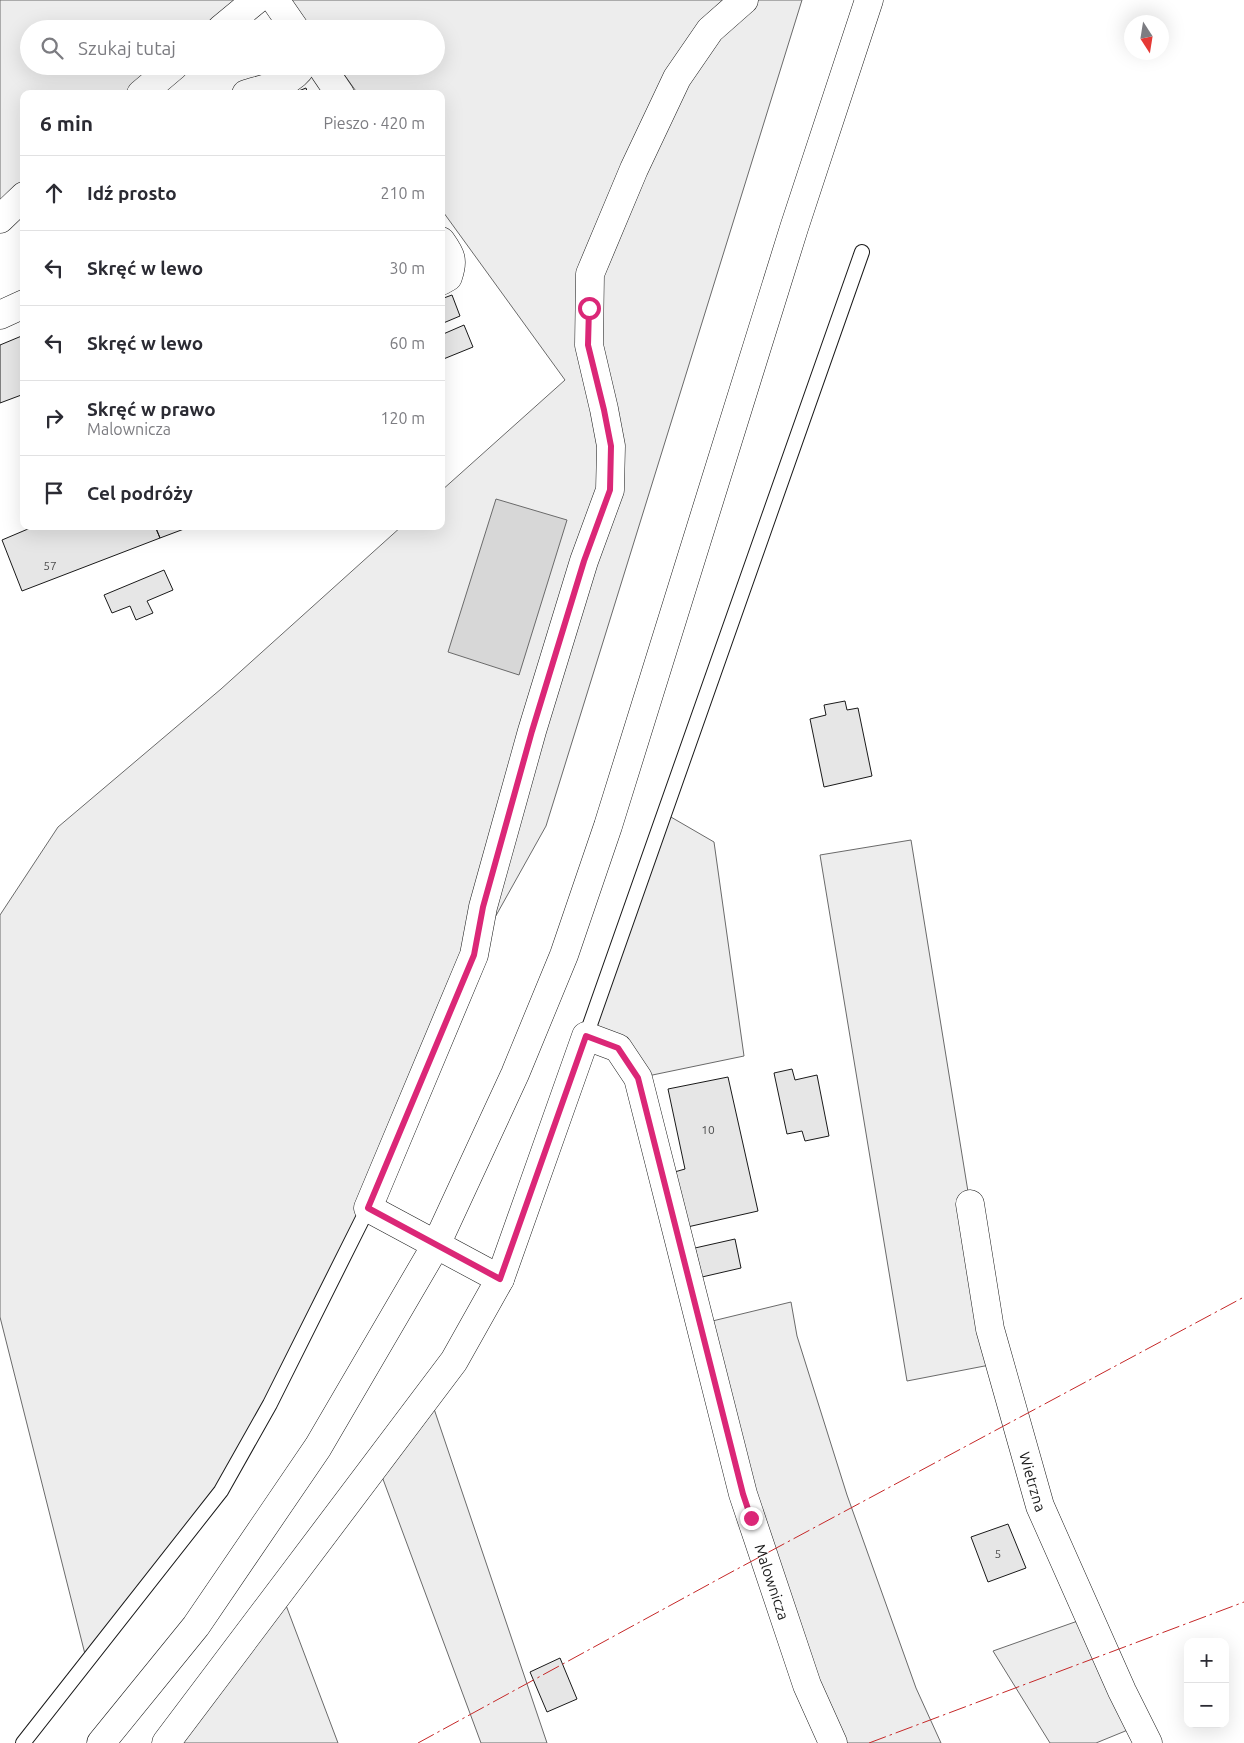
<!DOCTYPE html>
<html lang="pl">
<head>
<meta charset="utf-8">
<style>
	:root { --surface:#fff; --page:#f2f2f3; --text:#2b2b33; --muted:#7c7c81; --line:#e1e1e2 }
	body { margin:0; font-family:Ubuntu,sans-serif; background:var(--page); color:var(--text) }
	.controls { position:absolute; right:15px; bottom:15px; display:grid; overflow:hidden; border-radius:10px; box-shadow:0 5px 20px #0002 }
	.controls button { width:45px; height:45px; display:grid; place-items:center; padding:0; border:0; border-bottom:1px solid var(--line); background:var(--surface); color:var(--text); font:25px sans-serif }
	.compass { position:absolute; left:1124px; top:15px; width:45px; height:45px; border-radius:50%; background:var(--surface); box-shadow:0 5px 20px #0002; rotate:168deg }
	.stop { position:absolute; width:15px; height:15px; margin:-11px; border:4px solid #db2777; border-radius:50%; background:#fff }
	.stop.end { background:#db2777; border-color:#fff; box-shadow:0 1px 5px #0008 }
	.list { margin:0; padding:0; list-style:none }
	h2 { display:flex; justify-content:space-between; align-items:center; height:65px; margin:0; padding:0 20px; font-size:21px }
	h2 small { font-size:16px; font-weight:400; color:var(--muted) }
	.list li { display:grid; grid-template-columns:32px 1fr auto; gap:15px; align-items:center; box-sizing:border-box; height:75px; padding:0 20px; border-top:1px solid var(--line) }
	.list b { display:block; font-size:19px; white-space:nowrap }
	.list p { margin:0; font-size:16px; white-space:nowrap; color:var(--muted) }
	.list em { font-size:16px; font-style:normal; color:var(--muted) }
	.icon { flex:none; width:28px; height:28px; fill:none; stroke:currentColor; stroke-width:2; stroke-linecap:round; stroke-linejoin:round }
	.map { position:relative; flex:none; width:1244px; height:1743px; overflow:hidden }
	.search { position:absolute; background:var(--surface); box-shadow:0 5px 20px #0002; left:20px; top:20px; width:425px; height:55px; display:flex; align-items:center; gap:12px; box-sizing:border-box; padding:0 18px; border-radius:28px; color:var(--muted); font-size:19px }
	.panel { position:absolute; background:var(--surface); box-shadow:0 5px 20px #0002; left:20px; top:90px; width:425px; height:440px; border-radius:10px }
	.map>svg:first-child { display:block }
</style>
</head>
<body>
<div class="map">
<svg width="1244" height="1743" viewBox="0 0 1244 1743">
	<rect width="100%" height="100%" fill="#fff"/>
	<!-- green -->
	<path fill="#ededed" stroke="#6a6a6a" d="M0,0H256L221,29H29V66H174L141,94H24V196L0,219Z
		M291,0H802L546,826L474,955L368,1208L221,1491L87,1662L0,1317V915L58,827L221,689L402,526H441V491L565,380L441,209V94H358L338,66H436V29H311Z
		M664,813L714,842L744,1056L638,1078L586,1036Z
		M911,840L970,1204L1000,1363L907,1381L820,855Z
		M791,1302L797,1336L847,1495L916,1688L941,1743H833L700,1324Z
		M429,1394L547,1743H481L377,1463Z
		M281,1592L338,1743H166Z
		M1089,1617L1140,1725L1096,1743H1050L993,1651Z"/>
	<!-- water -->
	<path fill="#d7d7d7" stroke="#6a6a6a" d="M496,499L567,520L519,675L448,652Z"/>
	<!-- building -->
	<path fill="#e6e6e6" stroke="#1a1a1a" d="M306,88L308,94H291Z
		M452,295L460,316L441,324V299Z
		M464,325L473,347L441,360V335Z
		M24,335V394L0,403V345Z
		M35,526H155L160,538L22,591L2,540Z
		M155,526H192L160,538Z
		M164,570L173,590L147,601L153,613L136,620L130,606L112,613L104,595Z
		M845,701L847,710L858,708L872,776L824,787L810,719L826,715L824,705Z
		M792,1069L795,1080L817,1075L829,1136L805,1141L802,1131L787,1134L774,1073Z
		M728,1077L758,1211L683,1228L671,1173L685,1169L668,1089Z
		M735,1239L741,1268L702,1277L695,1248Z
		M1008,1524L1026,1568L988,1582L971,1537Z
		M560,1658L577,1699L547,1712L530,1672Z"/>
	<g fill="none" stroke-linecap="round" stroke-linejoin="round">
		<!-- lane casing -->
		<g stroke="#1a1a1a" stroke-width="16">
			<path id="lane" d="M586,1036L862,252
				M23,1743L221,1491L270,1404L368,1208"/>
		</g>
		<!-- street casing -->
		<g stroke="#1a1a1a" stroke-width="29">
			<g id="street">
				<path d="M275,0L295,29"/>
				<path d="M221,29L256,0"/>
				<path d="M321,66L340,94"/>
				<path d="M141,94L174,66"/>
				<path d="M246,94C265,88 292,84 302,66"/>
				<path d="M0,219L24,196"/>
				<path d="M441,241C451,255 454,260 448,277L441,281"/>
				<path d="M0,315L24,304"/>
				<path id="s1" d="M970,1204L990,1329L1040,1506L1122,1691L1148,1743"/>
				<path d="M500,1279L368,1208L474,955L483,907L532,731L584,561L610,490L611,446L604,409L589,345L590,274L634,169L677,78L710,30L744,0"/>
				<path id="s2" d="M166,1743L454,1361L500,1279L586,1036L618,1048L638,1078L743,1494L807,1685L833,1743"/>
			</g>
		</g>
		<!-- primary casing -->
		<g stroke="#1a1a1a" stroke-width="29">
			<path id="primary" d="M101,1743L196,1626L318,1447L436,1245"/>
		</g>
		<!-- highway casing -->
		<g stroke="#1a1a1a" stroke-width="29">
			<path id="highway" d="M436,1245L515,1074L564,955L608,826L794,228L869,0"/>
		</g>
		<!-- lane -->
		<use href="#lane" stroke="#fff" stroke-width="14"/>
		<!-- street -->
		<use href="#street" stroke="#fff" stroke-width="28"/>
		<!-- primary -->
		<use href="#primary" stroke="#fff" stroke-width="28"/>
		<!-- highway -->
		<use href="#highway" stroke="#fff" stroke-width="28"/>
		<!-- power -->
		<path stroke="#c62828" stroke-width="1" stroke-dasharray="18 4 2.5 4" stroke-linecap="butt" d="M418,1743L726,1575L1244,1297
			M869,1743L1244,1602"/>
	</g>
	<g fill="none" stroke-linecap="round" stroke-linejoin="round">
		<!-- route -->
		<path stroke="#db2777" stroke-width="6" d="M589,308L588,345L604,410L611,446L610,490L584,561L532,731L483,907L474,955L368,1208L500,1279L586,1036L618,1048L638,1078L743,1494L751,1518"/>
	</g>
	<g text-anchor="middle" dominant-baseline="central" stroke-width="4" stroke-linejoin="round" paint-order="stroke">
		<!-- number labels -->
		<g font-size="12" fill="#4d4d4d">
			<text x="50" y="565">57</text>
			<text x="708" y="1129">10</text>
			<text x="998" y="1553">5</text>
		</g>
		<!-- street labels -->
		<g font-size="15" fill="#1a1a1a" stroke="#fff">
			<text stroke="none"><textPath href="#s1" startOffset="285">Wietrzna</textPath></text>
			<text stroke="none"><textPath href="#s2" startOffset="1422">Malownicza</textPath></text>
		</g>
	</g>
</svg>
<div class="controls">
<button>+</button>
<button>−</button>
</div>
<svg class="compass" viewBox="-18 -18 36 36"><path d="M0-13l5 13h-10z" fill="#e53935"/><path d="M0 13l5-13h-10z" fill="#7c7c81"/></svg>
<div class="stop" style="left:589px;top:308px"></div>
<div class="stop end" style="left:751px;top:1518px"></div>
<div class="search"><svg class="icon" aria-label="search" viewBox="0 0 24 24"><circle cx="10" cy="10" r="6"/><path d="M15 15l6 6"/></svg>Szukaj tutaj</div>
<section class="panel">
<h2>6 min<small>Pieszo · 420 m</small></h2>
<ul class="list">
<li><svg class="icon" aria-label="ahead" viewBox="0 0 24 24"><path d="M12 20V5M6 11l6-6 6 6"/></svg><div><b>Idź prosto</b></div><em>210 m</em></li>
<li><svg class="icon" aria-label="left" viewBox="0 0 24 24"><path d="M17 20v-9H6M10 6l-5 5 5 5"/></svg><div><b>Skręć w lewo</b></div><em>30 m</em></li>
<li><svg class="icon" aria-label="left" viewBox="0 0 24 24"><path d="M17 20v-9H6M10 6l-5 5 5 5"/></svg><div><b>Skręć w lewo</b></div><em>60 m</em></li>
<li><svg class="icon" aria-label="right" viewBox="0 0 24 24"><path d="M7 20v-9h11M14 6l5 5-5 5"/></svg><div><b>Skręć w prawo</b><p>Malownicza</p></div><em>120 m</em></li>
<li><svg class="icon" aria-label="arrive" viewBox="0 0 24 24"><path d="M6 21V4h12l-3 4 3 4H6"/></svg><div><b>Cel podróży</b></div></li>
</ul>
</section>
</div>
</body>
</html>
